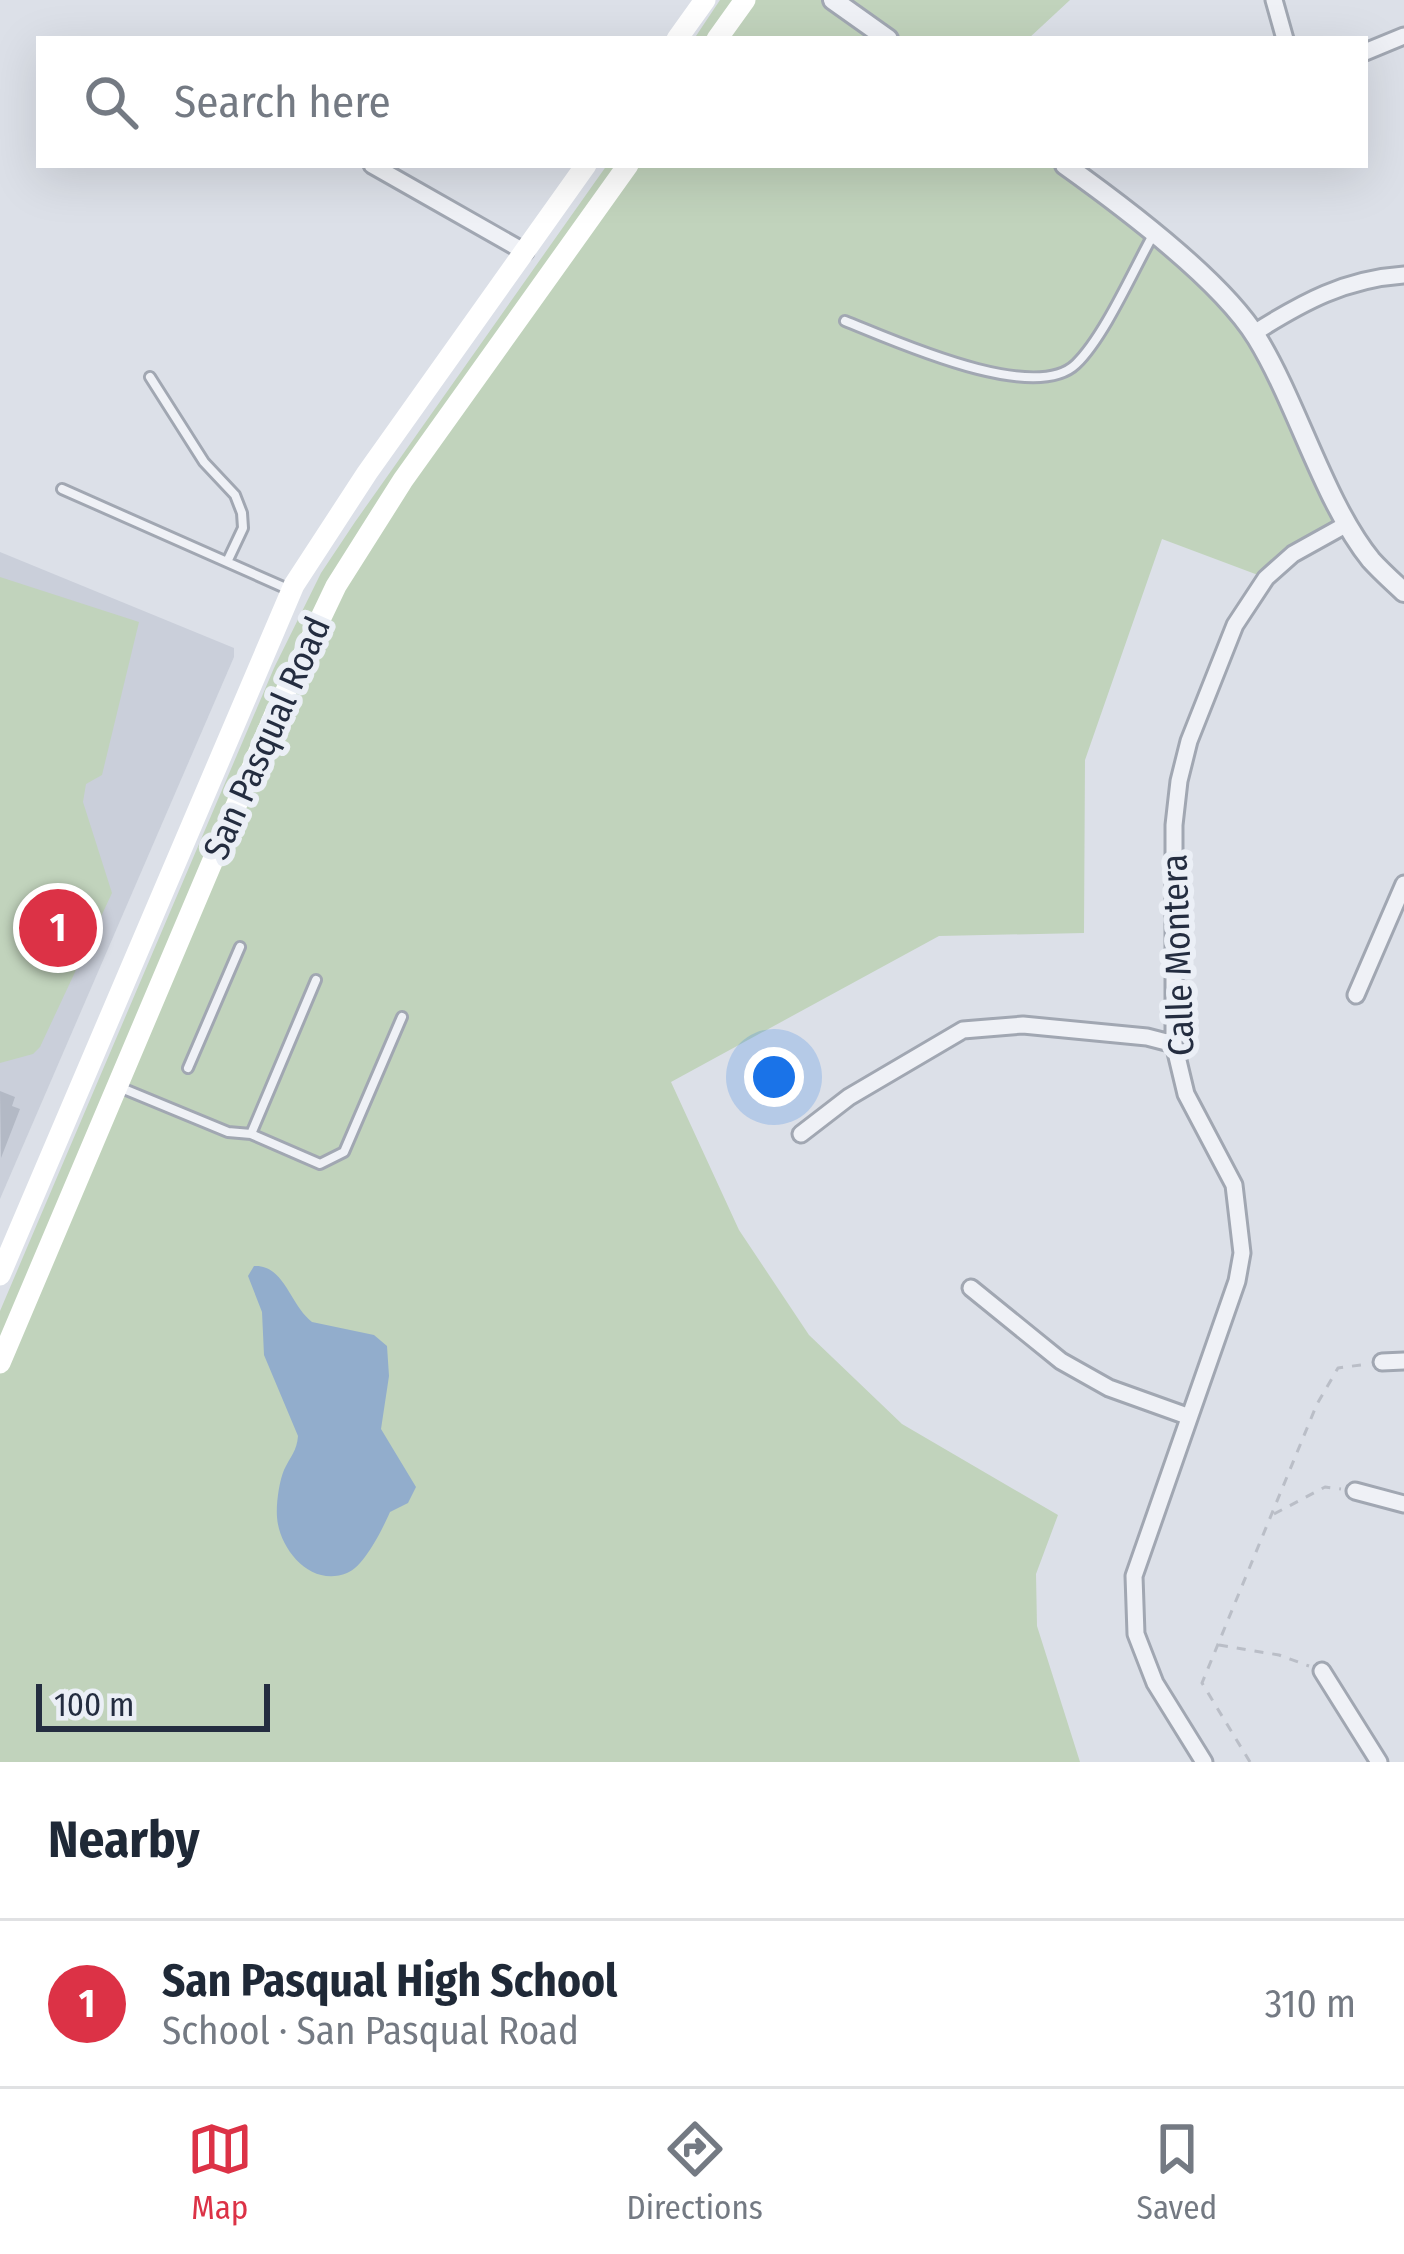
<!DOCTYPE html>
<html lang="en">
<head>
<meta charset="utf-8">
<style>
	:root { --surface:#fff; --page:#f2f2f3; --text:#1f2937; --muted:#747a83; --line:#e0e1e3; --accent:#dc3246 }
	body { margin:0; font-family:"Fira Sans Condensed",sans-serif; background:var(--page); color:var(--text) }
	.scale { position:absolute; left:36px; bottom:30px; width:234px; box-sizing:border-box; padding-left:12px; border:6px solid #242d40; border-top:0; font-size:33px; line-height:42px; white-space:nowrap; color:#242d40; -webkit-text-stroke:9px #ebeff6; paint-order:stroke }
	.you { position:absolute; left:774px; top:1077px; width:42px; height:42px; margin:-30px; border:9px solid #fff; border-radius:50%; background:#1a73e8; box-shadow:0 0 0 18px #1a73e833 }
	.badge { display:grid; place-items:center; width:78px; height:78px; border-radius:50%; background:var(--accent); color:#fff; font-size:39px; font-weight:700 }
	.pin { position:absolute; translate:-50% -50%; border:6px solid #fff; box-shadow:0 3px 12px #0006 }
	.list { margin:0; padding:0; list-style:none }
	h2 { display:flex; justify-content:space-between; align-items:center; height:156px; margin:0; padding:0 48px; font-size:51px }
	h2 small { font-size:39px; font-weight:400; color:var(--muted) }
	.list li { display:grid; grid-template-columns:78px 1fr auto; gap:36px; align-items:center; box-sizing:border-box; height:168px; padding:0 48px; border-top:3px solid var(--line) }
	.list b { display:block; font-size:45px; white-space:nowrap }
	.list p { margin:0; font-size:39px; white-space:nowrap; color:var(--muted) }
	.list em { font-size:39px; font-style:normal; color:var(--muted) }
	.icon { flex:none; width:66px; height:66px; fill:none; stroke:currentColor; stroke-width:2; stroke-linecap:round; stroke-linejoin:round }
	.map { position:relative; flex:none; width:1404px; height:1762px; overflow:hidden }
	.search { position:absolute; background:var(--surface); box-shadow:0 12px 48px #0002; left:36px; right:36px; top:36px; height:132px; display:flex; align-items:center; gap:30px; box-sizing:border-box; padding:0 42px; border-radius:0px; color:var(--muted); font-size:45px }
	.sheet { height:324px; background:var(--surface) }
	nav { display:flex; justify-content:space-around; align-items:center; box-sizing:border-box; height:168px; border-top:3px solid var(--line); background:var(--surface); font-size:33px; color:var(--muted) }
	nav a { display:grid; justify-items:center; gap:6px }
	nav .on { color:var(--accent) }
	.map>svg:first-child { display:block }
</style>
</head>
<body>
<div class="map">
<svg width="1404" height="1762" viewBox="0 0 1404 1762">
	<rect width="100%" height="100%" fill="#dce0e8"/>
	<!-- built -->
	<path fill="#cacfda" d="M0,552L234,648V657L0,1199Z"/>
	<!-- green -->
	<path fill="#c1d3bc" d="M720,0H1070L1028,39H694Z
		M607,165H1065L1228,300L1347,524L1266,578L1162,539L1085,760L1084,933L939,936L671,1082L739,1230L809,1335L902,1424L1058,1515L1036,1574L1037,1626L1080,1762H0V1311L274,668L321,573L355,522Z
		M0,577L139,622L102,775L86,784L83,802L112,893L40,1047L33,1054L0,1063Z"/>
	<!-- water -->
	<path fill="#92adcc" d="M254,1266C284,1264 290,1305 312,1322L374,1335L387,1346L389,1376L381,1429L416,1487L408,1503L390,1512C383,1528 364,1567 347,1573C311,1588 279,1549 277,1517C276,1504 279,1482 284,1470C290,1457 297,1451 298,1436L264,1355L262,1312L248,1276Z"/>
	<!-- building -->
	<path fill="#b3b9c5" d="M0,1091L15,1097L12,1106L20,1109L1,1158Z"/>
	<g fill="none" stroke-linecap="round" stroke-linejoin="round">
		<!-- service casing -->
		<g stroke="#a1a7b2" stroke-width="14">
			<path id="service" d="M845,321C893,340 1034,405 1076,364C1104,337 1133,271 1153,235
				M150,377L204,462L235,495L242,513L243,528L227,562
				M62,489L290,590
				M188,1068L240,947
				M119,1087L228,1132L251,1134L320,1164L344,1152L402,1017
				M251,1134L316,980"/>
		</g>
		<!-- minor casing -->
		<g stroke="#a1a7b2" stroke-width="21">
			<path id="minor" d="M1274,0L1285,39
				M1365,52L1404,36
				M372,165L525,252
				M1254,333C1303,302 1345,279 1404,275
				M1356,995L1404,884
				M801,1134L849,1097L963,1030L1023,1025L1147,1037L1174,1044
				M971,1288L1061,1361L1109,1388L1187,1416
				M1382,1362L1404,1361
				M1355,1491L1404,1504
				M1322,1671L1379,1762
				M1204,1762L1155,1683L1136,1634L1134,1576L1237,1281L1242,1253L1234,1185L1186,1094L1174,1044V825L1179,781L1189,741L1235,625L1266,578L1293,554L1347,524"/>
		</g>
		<!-- tertiary casing -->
		<g stroke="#a1a7b2" stroke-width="24">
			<path id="tertiary" d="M833,0L888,39
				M1065,165C1121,205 1222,281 1257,338C1298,405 1324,502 1371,560C1381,571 1393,582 1404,592"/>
		</g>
		<!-- path -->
		<path stroke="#babec7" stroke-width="3" stroke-dasharray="9 9" stroke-linecap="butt" d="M1274,1514L1325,1487L1341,1489
			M1219,1645L1279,1655L1309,1666
			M1250,1762L1202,1683L1317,1404L1338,1368L1368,1364"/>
		<!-- service -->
		<use href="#service" stroke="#eff1f6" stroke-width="8"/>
		<!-- minor -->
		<use href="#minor" stroke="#eff1f6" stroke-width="15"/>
		<!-- tertiary -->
		<use href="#tertiary" stroke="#eff1f6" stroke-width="18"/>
		<!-- secondary -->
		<path stroke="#fff" stroke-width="21" d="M677,39L705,0
			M717,39L745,0
			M0,1275L294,585L367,473L586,165
			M0,1363L274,716L336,586L403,480L628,165"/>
	</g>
	<g text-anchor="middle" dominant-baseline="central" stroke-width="12" stroke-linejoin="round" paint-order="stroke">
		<!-- street labels -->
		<g font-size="36" fill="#242d40" stroke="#ebeff6">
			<text transform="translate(267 738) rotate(-66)">San Pasqual Road</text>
			<text transform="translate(1178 955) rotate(-92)">Calle Montera</text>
		</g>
	</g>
</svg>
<div class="scale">100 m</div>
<div class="you"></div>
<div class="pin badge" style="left:58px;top:928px">1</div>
<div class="search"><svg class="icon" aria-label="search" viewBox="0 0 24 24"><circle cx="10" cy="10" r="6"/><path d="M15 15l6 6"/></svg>Search here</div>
</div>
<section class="sheet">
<h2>Nearby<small></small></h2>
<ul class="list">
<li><span class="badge">1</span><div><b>San Pasqual High School</b><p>School · San Pasqual Road</p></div><em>310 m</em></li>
</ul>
</section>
<nav>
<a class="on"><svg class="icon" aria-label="map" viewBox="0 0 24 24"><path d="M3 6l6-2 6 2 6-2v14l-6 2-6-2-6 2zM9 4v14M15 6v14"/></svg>Map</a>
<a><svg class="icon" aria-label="directions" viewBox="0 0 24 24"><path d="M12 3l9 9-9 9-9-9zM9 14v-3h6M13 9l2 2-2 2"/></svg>Directions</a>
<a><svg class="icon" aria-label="saved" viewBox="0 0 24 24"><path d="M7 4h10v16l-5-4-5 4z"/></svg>Saved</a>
</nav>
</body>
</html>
